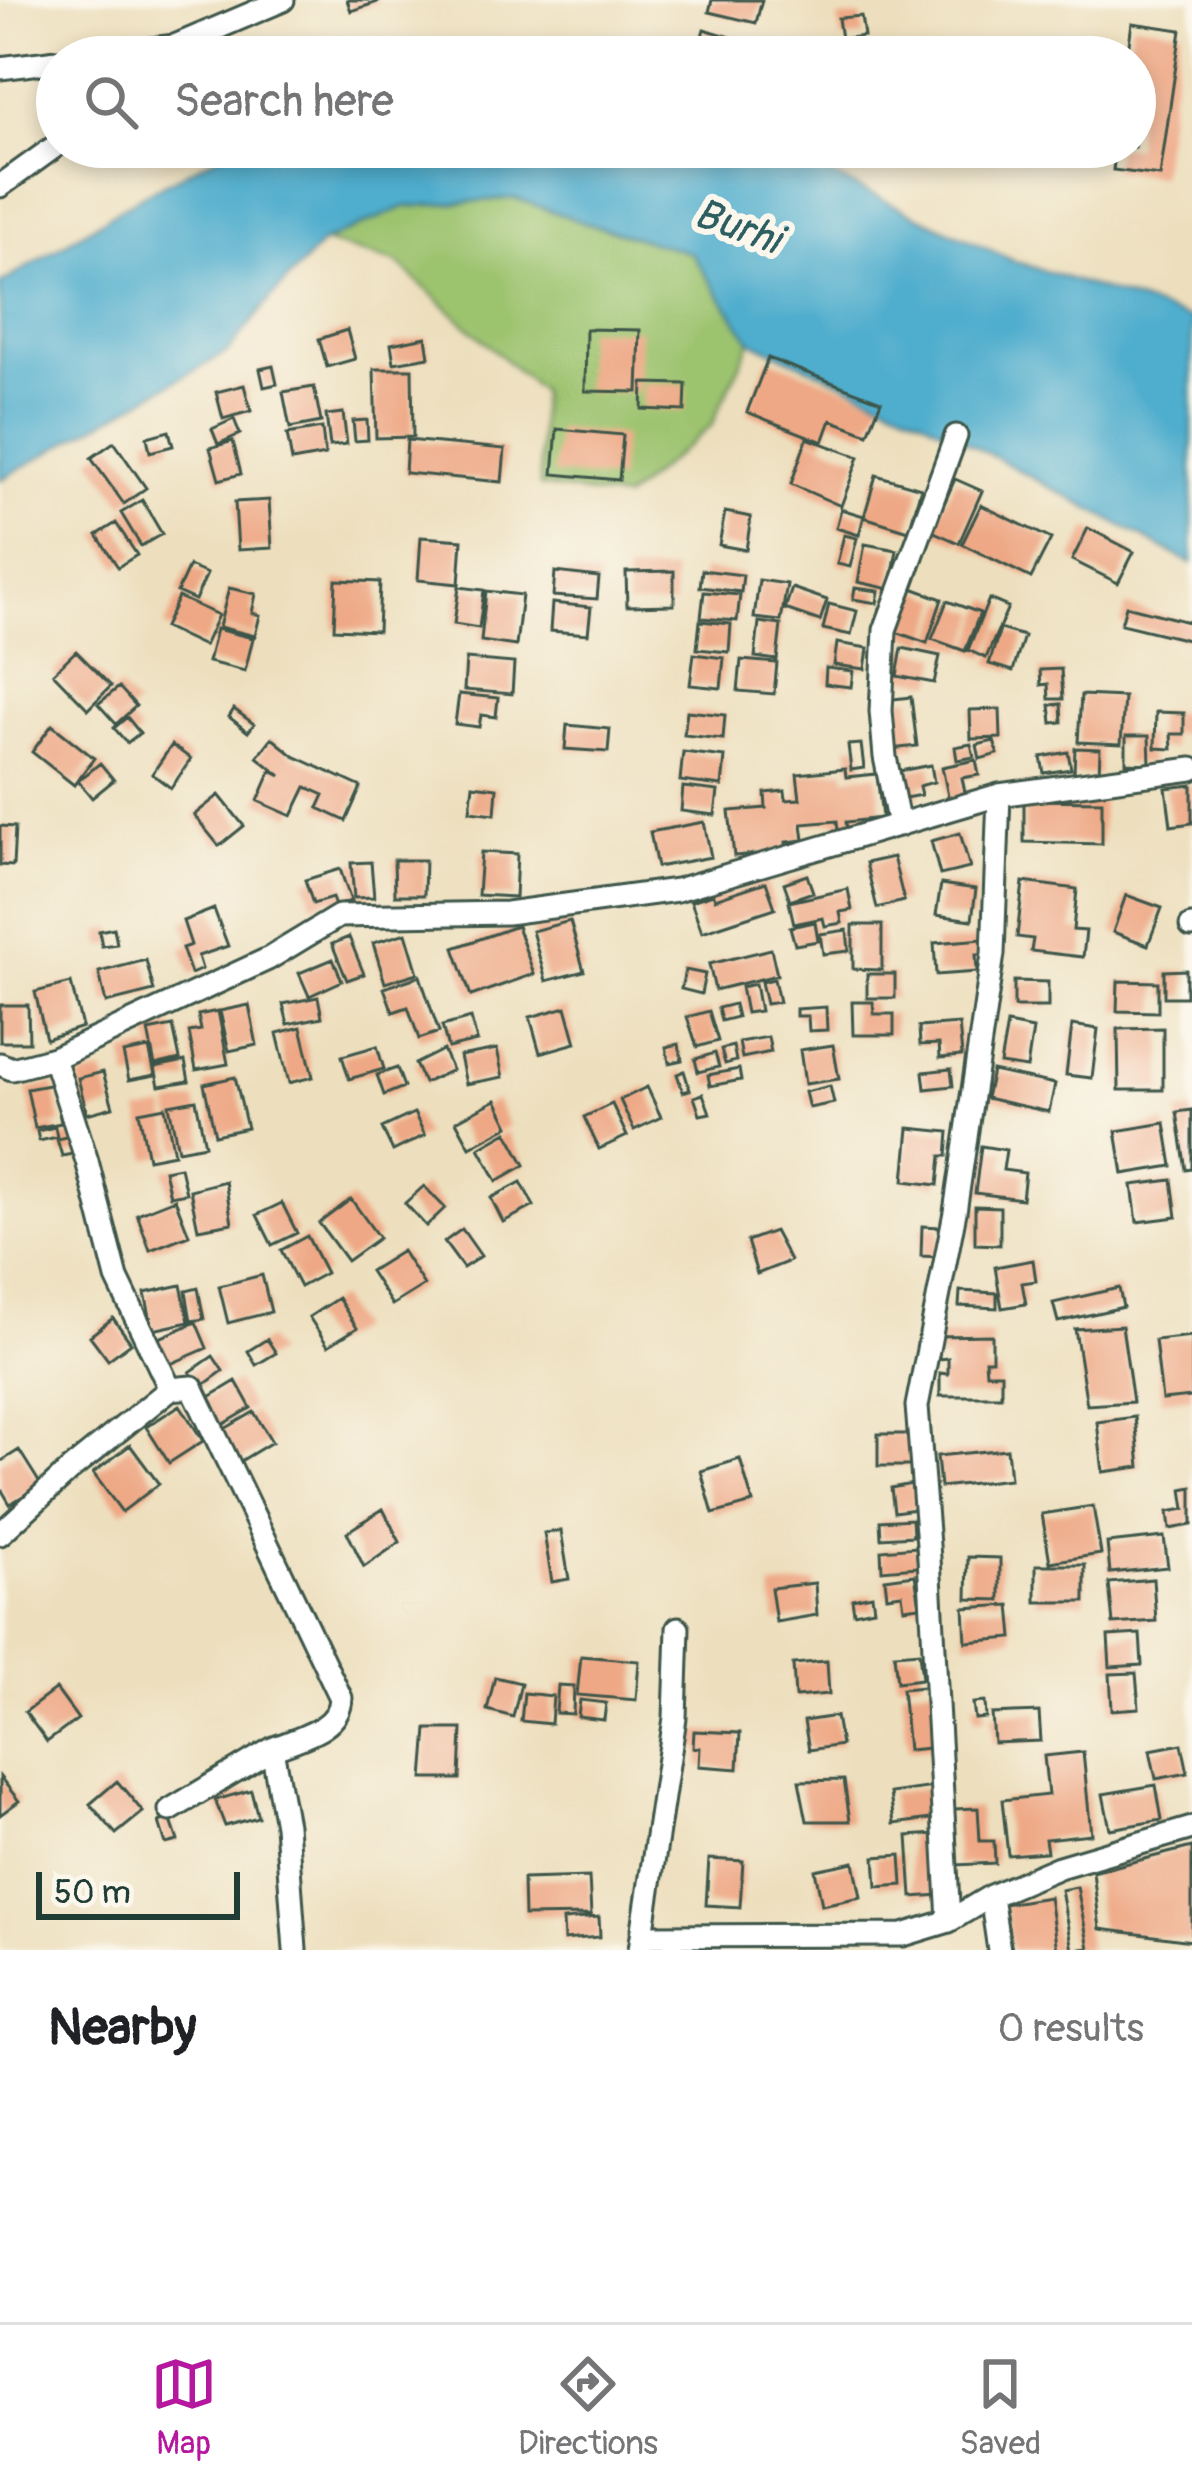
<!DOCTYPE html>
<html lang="en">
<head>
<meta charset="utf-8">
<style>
	:root { --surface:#fff; --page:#f6f6f6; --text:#202124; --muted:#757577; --line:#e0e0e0; --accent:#b5179e }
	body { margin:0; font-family:Pangolin,sans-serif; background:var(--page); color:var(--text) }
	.scale { position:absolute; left:36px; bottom:30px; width:204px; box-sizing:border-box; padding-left:12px; border:6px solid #1f3d34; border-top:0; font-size:33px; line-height:42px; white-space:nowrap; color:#1f3d34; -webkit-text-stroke:9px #fbf7ec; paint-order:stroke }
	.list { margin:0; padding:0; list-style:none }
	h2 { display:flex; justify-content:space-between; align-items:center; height:156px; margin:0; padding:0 48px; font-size:51px }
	h2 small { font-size:39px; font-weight:400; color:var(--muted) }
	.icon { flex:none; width:66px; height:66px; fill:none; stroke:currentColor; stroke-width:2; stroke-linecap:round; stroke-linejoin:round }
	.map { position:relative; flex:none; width:1192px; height:1950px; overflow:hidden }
	.search { position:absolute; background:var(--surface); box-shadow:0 6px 18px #0003; left:36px; right:36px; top:36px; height:132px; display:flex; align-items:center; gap:30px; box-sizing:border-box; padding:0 42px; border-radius:66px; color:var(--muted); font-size:45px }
	.sheet { height:372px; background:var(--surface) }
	nav { display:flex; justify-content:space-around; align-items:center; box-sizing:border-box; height:168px; border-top:3px solid var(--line); background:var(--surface); font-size:33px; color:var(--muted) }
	nav a { display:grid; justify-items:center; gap:6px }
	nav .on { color:var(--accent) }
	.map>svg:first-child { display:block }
</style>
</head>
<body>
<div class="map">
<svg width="1192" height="1950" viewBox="0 0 1192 1950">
	<rect width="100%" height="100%" fill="#fbf7ec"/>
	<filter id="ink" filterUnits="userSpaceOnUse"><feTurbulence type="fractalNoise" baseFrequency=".00833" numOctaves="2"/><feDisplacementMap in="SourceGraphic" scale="24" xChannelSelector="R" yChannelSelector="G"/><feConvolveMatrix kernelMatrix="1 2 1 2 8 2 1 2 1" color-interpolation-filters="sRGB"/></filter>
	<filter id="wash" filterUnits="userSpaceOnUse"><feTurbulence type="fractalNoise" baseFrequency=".004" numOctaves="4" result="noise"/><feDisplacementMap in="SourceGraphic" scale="48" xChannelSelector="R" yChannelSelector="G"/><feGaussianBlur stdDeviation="2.7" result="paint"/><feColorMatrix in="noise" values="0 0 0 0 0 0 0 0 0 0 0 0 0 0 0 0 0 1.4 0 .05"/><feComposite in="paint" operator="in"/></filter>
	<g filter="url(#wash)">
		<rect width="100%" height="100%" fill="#eddfbd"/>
		<!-- green -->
		<path fill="#9cc36e" stroke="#5e8051" stroke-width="3" d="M515,198L589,224L691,253L751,341L711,426L624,499L540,486V391L396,262L323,242L404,207Z"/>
		<!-- water -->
		<path fill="#4fadcd" stroke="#377580" stroke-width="3" d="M235,147H771L1014,261L1192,319V564L922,418L751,341L691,253L589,224L515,198L404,207L323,242L272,297L227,352L0,480V284L143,195Z"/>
		<g id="blocks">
			<!-- building -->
			<path fill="#eea885" d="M347,0H381V1L351,11Z
				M712,0H762L756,23L709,12Z
				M861,16L864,36L841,39L838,18Z
				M1132,23L1181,30L1160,176L1113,170L1116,147H1135V57H1127Z
				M704,29L794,56V57H696Z
				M586,329L640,330L638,392L585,391Z
				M347,330L355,359L327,367L319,339Z
				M426,337L429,357L394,363L391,344Z
				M768,358L881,401L868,434L831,420L823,442L747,412Z
				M273,366L277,384L264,387L260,369Z
				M374,369H412L413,437L376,438Z
				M643,383L686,384L685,411L642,409Z
				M244,385L251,411L223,419L216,392Z
				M314,387L321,422L290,428L283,392Z
				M343,413L347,444L330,446L326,415Z
				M234,419L240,434L218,444L212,429Z
				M367,420L368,440L355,441L353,421Z
				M322,428L325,455L292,461L287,434Z
				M557,429L623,435L619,480L553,474Z
				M169,431L173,446L150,452L147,437Z
				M807,438L859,457L841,506L791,484Z
				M407,440L505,449L502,482L405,473Z
				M233,441L241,474L219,480L210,448Z
				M114,442L146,488L124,504L91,458Z
				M876,475L921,488L909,531L864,517Z
				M955,479L982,491L959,543L932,531Z
				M142,500L162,534L141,546L121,513Z
				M269,500L272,548L238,550L235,502Z
				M981,505L1051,539L1031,578L962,544Z
				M841,509L864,516L859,535L836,528Z
				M725,512L751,517L746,550L719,545Z
				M116,523L137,555L118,567L97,535Z
				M1088,528L1134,552L1118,583L1072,560Z
				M844,535L857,538L850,567L837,564Z
				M421,537L462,540L459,584L418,580Z
				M865,544L897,550L890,589L858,582Z
				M189,566L207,574L195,600L177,592Z
				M702,570L743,575L741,592L700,587Z
				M674,571V605L627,606L626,572Z
				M555,572L599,577L597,599L553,596Z
				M336,580L380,582L378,631L334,629Z
				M759,580L787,584L781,621L754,618Z
				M459,587L484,590L479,628L454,624Z
				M229,588L256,594L252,613L260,615L255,636L219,627Z
				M792,588L827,600L820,621L785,609Z
				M855,588L879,591L877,603L853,599Z
				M912,588L942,599L927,643L896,632Z
				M486,591L522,595L516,646L481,641Z
				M704,592L740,595L737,621L701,618Z
				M178,597L218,615L204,646L164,627Z
				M989,599L1008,607L986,658L968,650Z
				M947,601L980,613L965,651L932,639Z
				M552,603L591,607L588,634L550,631Z
				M829,604L857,611L851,635L823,629Z
				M1126,606L1192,623V641L1121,624Z
				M700,621L731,624L729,652L697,649Z
				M759,622L781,625L777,660L755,657Z
				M216,629L253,638L245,671L208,662Z
				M1000,629L1024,636L1013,671L989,664Z
				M837,643L868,648L865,669L834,665Z
				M902,648L940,656L934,683L897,676Z
				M76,651L111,686L88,709L53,673Z
				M694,654L724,658L721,688L690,685Z
				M466,659L514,663L512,694L464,690Z
				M741,660L777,663L774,694L738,691Z
				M826,668L853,671L851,687L825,684Z
				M1061,669L1063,699H1049L1048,684L1041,685L1040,670Z
				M119,687L136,706L116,724L98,704Z
				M459,694L498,698L496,717L481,715L479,727L455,724Z
				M1081,695L1124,697L1121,744L1078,742Z
				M911,697L917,746L891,749L885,700Z
				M1061,704L1062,722L1052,723L1050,705Z
				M234,709L254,724L248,732L229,717Z
				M1000,709L1001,738L971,739L970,710Z
				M687,711L725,715L723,739L684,735Z
				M1156,712L1184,713V734H1171L1172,749L1155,748Z
				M127,717L140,733L127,743L114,728Z
				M52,725L94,758L74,785L32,752Z
				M567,725L610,729L608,752L565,749Z
				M1126,736H1149L1150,764L1126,763Z
				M272,738L294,756L361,787L346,821L318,808L324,795L306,787L292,816L258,801L271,771L281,776L257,757Z
				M994,741L998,754L980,759L977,745Z
				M861,744L864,768L851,770L848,745Z
				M971,744L974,757L957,760L955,747Z
				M172,745L191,759L171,788L152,774Z
				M1075,748L1100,749L1099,775L1074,774Z
				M683,752L725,757L722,786L680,781Z
				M1068,752L1071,769L1044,773L1041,757Z
				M976,760L979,775L962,778L966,797L949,801L942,767Z
				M100,763L114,780L92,798L78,781Z
				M931,765L934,782L919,786L921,795L905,798L900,771Z
				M845,769L846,777L877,774L882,818L846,822L847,830L838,831L837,821L802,824L804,840L786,842L787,851L734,856L729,811L766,808L765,793L785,791L786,800L800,799L797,774Z
				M473,785L497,788L495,814L470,811Z
				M1192,785V823L1171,826L1166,788Z
				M683,787L718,791L715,815L681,811Z
				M219,795L244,826L219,846L194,815Z
				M1024,800L1102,801V844L1024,842Z
				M704,822L711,857L657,867L650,832Z
				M0,826L15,827L13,866L0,865Z
				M960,833L970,868L940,875L931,841Z
				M481,852L517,854L515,897L478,895Z
				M893,857L904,901L877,908L866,863Z
				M394,860H425L424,895H395Z
				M371,862L374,897L354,898L351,863Z
				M340,869L351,901L335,906L332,898L313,904L305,880Z
				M807,875L813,892L790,900L784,883Z
				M766,882L775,908L702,932L691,901L713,894L715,899Z
				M1023,882L1077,889L1073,930L1086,931L1083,957L1031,951L1033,939L1017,937Z
				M941,884L976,889L972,920L936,915Z
				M848,889L852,910L840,912L842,923L825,926L823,918L794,924L789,902Z
				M1126,895L1162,908L1148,945L1113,932Z
				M214,909L228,946L198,956L202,969L191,974L182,948L191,945L183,921Z
				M570,921L584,971L546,981L532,931Z
				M815,922L818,941L795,945L790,927Z
				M853,925H882V970L853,969Z
				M517,926L534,974L471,996L454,948Z
				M114,928L117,944L102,946L99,931Z
				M847,930L849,951L823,954L820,934Z
				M406,933L418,973L385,983L373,943Z
				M349,937L364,974L347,980L332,944Z
				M983,939L984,955H976L977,972L936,975L934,943Z
				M771,949L777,975L715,990L709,964Z
				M333,959L342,981L309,996L299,973Z
				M146,960L154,991L106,1003L99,972Z
				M685,970L705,974L701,994L681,989Z
				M1186,970V997H1164V971Z
				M867,974H895V998H867Z
				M420,976L439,1032L419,1039L408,1007L393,1012L384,988Z
				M774,979L779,1002L766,1004L761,982Z
				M1014,981L1048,982V1007H1014Z
				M1118,981L1158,982V1012L1117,1011Z
				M71,983L82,1027L46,1039L35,992Z
				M755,984L760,1011L746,1013L741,987Z
				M318,997L322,1017L288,1024L283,1004Z
				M852,1002H873L874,1014H894V1035H853Z
				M734,1004L737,1017L721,1021L718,1008Z
				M0,1005H28L29,1042H0Z
				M249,1005L257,1045L229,1051L220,1011Z
				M566,1007L576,1043L540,1053L530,1017Z
				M826,1007L827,1030L809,1031L808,1016H796V1009Z
				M218,1011L228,1064L196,1070L189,1032L201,1030L198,1015Z
				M709,1011L718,1041L697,1047L687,1017Z
				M471,1018L477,1041L448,1048L442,1026Z
				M959,1024L962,1056L940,1058L939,1044L920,1045L919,1027Z
				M1007,1024L1033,1029L1027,1068L1000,1064Z
				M1072,1025L1098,1029L1092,1078L1066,1075Z
				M173,1026L180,1059L155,1065L148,1031Z
				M301,1027L313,1077L289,1083L277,1033Z
				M1163,1028V1090H1119L1118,1029Z
				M768,1037L771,1052L742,1058L739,1042Z
				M679,1044L682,1060L669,1063L666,1047Z
				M833,1045L839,1079L805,1084L800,1050Z
				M377,1046L384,1069L349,1079L342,1056Z
				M733,1046L736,1061L725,1064L721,1049Z
				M149,1048L155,1075L129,1080L123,1053Z
				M497,1049L503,1077L466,1084L460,1056Z
				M443,1050L452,1070L424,1083L415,1064Z
				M715,1053L719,1067L698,1072L695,1059Z
				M185,1061L189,1081L159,1086L155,1067Z
				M397,1068L404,1087L384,1095L377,1075Z
				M739,1069L741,1080L710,1086L708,1075Z
				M951,1069L953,1086L925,1089L923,1072Z
				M684,1071L690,1090L683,1092L677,1074Z
				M992,1071L1055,1084L1049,1112L986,1098Z
				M103,1072L113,1107L87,1114L78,1078Z
				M235,1077L247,1128L215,1135L204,1084Z
				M54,1084L61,1123L35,1128L27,1089Z
				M830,1086L834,1103L809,1108L805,1092Z
				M647,1087L661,1117L634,1130L620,1100Z
				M703,1094L710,1113L700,1115L694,1097Z
				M196,1100L205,1145L178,1150L169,1105Z
				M496,1100L509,1126L470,1147L456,1121Z
				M612,1104L627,1136L599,1149L584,1117Z
				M165,1107L174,1154L148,1159L139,1112Z
				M1192,1110V1169L1186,1170L1177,1112Z
				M414,1113L425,1135L393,1151L382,1128Z
				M1165,1123L1172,1166L1123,1174L1116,1131Z
				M55,1127L57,1137L39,1141L37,1131Z
				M909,1128L949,1132L947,1156H941L938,1185L904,1181Z
				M507,1132L525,1165L497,1181L479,1148Z
				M74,1135L78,1153L62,1156L57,1139Z
				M981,1146L1006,1150L1003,1170L1025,1173L1022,1199L975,1193Z
				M180,1167L186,1193L170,1196L164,1170Z
				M1172,1180L1177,1217L1137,1222L1132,1185Z
				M225,1181L232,1223L198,1229L190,1190Z
				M521,1182L534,1206L503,1222L491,1198Z
				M424,1186L445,1208L426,1226L405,1203Z
				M175,1199L189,1235L150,1250L137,1214Z
				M351,1199L379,1238L347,1261L319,1223Z
				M282,1203L297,1233L272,1245L257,1215Z
				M975,1206L1000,1207V1245L975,1244Z
				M922,1226L940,1227V1257L921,1256Z
				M462,1229L481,1256L463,1268L444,1242Z
				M774,1231L790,1261L757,1274L747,1241Z
				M307,1236L326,1273L300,1287L281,1250Z
				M402,1251L424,1285L392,1305L370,1271Z
				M1033,1260L1036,1281L1022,1283L1026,1304L1002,1308L995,1267Z
				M262,1275L271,1312L228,1323L219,1286Z
				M181,1285L189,1322L153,1330L145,1293Z
				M198,1288L204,1319L191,1321L186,1291Z
				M1119,1288L1123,1307L1058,1322L1053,1303Z
				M960,1291L997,1293V1308L959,1306Z
				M338,1298L357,1328L328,1346L309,1317Z
				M113,1318L131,1343L108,1360L90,1336Z
				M196,1322L207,1348L168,1365L157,1339Z
				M1122,1326L1133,1402L1087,1405L1075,1329Z
				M992,1335V1360H985L986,1373H1001V1396H940V1373L948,1374V1358L939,1359L938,1336Z
				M1192,1336V1397L1162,1400L1155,1340Z
				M267,1339L276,1353L256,1365L248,1351Z
				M213,1356L223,1371L201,1387L190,1372Z
				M236,1381L251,1408L219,1427L203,1401Z
				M180,1405L203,1441L169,1463L146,1427Z
				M254,1412L272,1442L239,1462L221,1431Z
				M1135,1417L1140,1467L1103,1472L1097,1422Z
				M878,1434H911V1466H878Z
				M130,1445L159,1484L122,1512L93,1473Z
				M1007,1449L1010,1479L940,1487L937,1456Z
				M19,1450L41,1485L10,1504L0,1487V1462Z
				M740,1459L753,1503L713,1514L701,1471Z
				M912,1484L916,1509L894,1512L891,1488Z
				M1192,1487V1525L1170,1529L1168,1512L1185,1509L1182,1489Z
				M1093,1506L1101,1554L1050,1562L1042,1514Z
				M383,1509L400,1542L364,1567L347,1532Z
				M912,1519L913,1536L881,1538L880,1521Z
				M561,1531L569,1579L552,1582L544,1533Z
				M1164,1537L1168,1567L1110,1573L1107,1543Z
				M916,1547L918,1567L882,1570L881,1550Z
				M968,1557L1000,1558V1600L967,1599Z
				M1036,1565H1085V1602H1036Z
				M915,1575L920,1606L904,1608L902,1594L887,1596L885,1579Z
				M1153,1579L1156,1621L1113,1624L1109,1583Z
				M815,1583L817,1615L776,1622L771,1588Z
				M872,1595L874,1609L854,1613L852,1599Z
				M1010,1605L1013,1638L966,1642L964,1608Z
				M1140,1634L1142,1665L1110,1667L1108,1636Z
				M919,1652L922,1679L897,1682L894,1654Z
				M581,1656L639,1661L636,1700L577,1695Z
				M827,1661L829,1694L795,1697L793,1664Z
				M1136,1673L1139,1708L1112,1710L1110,1674Z
				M495,1677L521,1683L513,1717L487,1710Z
				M558,1685L574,1686L573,1714L556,1713Z
				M935,1686L940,1747L908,1750L902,1689Z
				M56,1689L78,1719L47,1742L25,1712Z
				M524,1693L553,1696L551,1724L521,1721Z
				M580,1700L606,1703L604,1720L578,1717Z
				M985,1702L986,1718L975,1719L973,1703Z
				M1039,1712L1041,1741L994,1743L992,1714Z
				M836,1716L841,1745L809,1750L804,1721Z
				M427,1729H462L460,1779H423Z
				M694,1731L740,1733L738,1769L699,1766L700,1748H693Z
				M1182,1744L1188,1773L1156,1779L1150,1750Z
				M1083,1752L1091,1834L1045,1839L1047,1852L1008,1855L1002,1800L1048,1795L1044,1756Z
				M0,1777L19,1801L0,1815Z
				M844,1780L850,1821H807L799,1781Z
				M117,1781L143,1812L116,1834L90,1804Z
				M1156,1785L1162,1820L1110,1829L1103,1794Z
				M934,1787L938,1818L894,1824L890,1793Z
				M251,1790L258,1817L225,1826L215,1800Z
				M978,1808L980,1841H994L995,1863L956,1865L954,1809Z
				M170,1818L178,1841L166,1844L159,1822Z
				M935,1834L940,1895L912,1897L908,1836Z
				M1192,1847V1941L1100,1929L1093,1872Z
				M901,1855L903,1885L877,1887L875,1857Z
				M709,1859L743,1861L740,1907L706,1905Z
				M854,1862L861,1897L822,1905L815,1870Z
				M589,1877L591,1915L524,1916L523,1879Z
				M1077,1887L1089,1948L1072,1950L1061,1890Z
				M1049,1897L1057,1950H1012L1004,1904Z
				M599,1917L600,1937L564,1940L563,1920Z"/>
		</g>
	</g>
	<g filter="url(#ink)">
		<use href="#blocks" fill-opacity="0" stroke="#3e5549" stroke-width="3"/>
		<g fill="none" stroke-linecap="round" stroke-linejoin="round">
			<!-- street casing -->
			<g stroke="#3e5549" stroke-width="27">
				<path id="street" d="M88,57L175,46
					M164,57L175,46L283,0
					M0,68L57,61
					M0,186L57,145
					M899,825L885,757L881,711L885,630L956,436
					M1191,926H1192
					M0,1064L12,1069L54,1058L268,959L339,916L507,913L677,890L999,795L1192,769
					M170,1389L192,1387L341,1698C340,1730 298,1738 272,1749L286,1825L295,1950
					M0,1534L71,1469L170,1389L117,1278L87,1161L54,1058
					M170,1810L272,1749
					M991,1896L999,1950
					M949,1921L929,1558L917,1406L955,1212L993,954L999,795
					M642,1936L903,1935L949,1921L991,1896L1059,1867L1192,1828
					M640,1949L675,1718L678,1628"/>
			</g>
			<!-- street -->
			<use href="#street" stroke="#fff" stroke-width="21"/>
		</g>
	</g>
	<g text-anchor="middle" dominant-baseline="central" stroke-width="12" stroke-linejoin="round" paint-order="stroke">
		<!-- water labels -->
		<g font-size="42" font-style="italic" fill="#2d5f62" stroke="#fbf7ec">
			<text transform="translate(737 227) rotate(20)">Burhi</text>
		</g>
	</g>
</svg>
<div class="scale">50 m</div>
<div class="search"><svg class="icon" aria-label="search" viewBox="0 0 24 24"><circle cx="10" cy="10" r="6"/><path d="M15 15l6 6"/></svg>Search here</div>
</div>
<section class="sheet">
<h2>Nearby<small>0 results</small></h2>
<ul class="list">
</ul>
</section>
<nav>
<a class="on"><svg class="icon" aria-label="map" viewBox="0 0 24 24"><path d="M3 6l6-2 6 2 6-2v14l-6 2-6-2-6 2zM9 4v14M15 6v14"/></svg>Map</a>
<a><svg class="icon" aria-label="directions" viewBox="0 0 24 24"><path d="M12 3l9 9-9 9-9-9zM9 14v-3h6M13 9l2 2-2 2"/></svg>Directions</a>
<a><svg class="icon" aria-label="saved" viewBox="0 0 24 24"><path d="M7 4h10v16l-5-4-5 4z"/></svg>Saved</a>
</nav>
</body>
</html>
